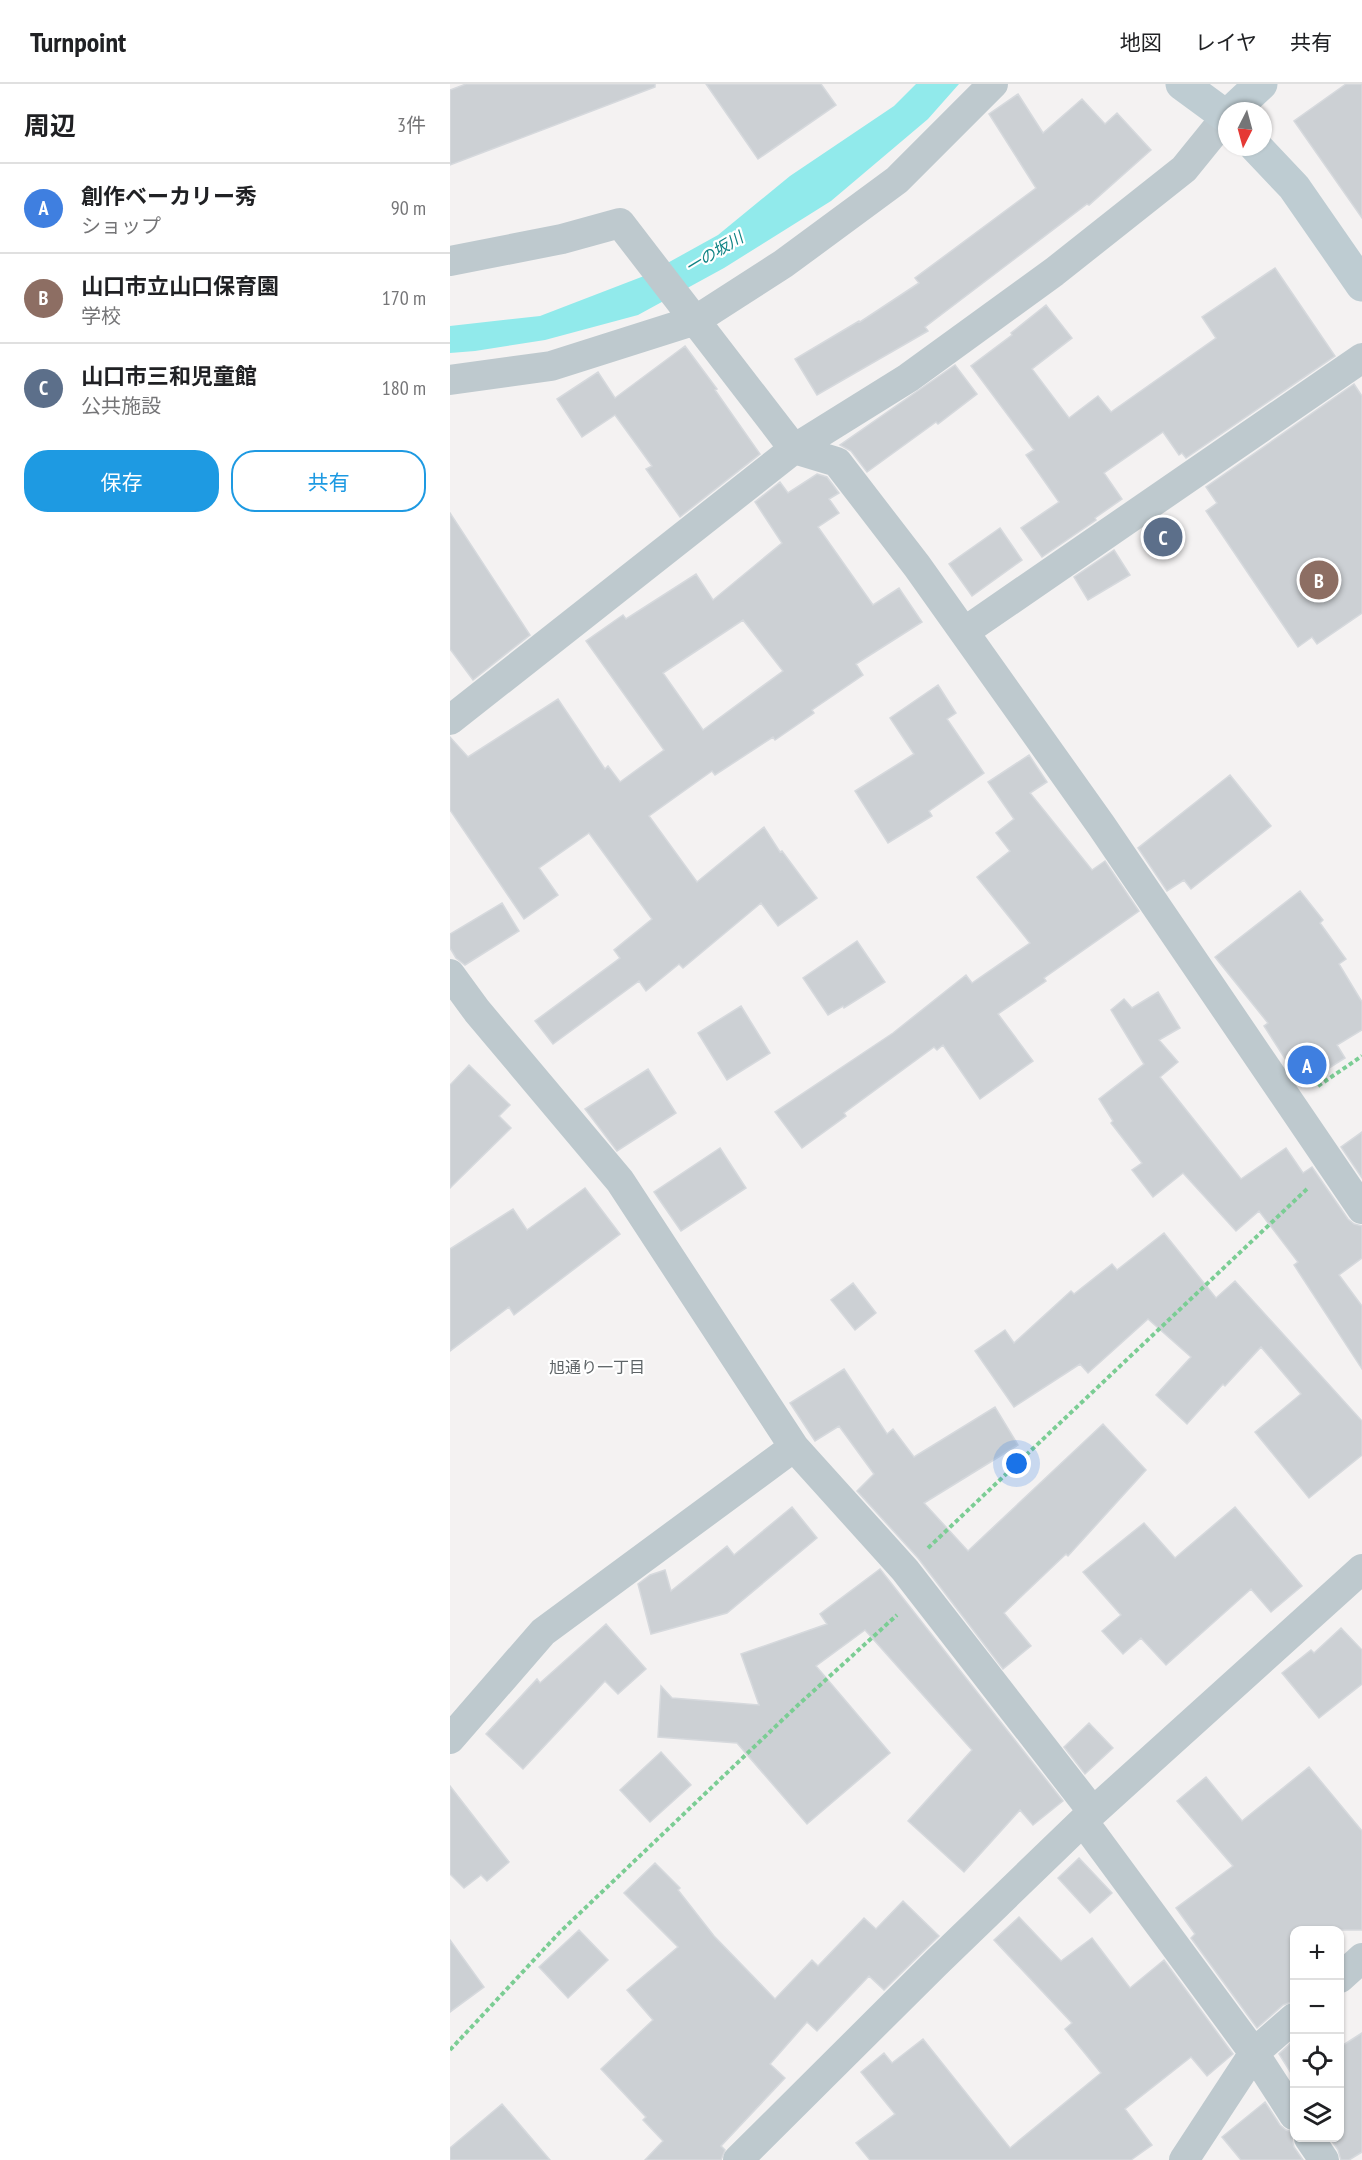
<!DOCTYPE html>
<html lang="ja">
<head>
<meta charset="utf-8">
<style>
	:root { --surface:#fff; --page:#f2f2f2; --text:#202124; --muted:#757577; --line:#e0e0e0; --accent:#1e9ae2 }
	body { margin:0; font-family:"PT Sans Narrow","Noto Sans JP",sans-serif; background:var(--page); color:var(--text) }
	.controls { position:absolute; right:18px; bottom:18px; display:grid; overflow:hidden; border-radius:12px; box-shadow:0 2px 4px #0004 }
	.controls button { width:54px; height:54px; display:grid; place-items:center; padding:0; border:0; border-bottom:2px solid var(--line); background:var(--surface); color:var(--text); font:30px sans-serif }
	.compass { position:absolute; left:768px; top:18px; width:54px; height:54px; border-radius:50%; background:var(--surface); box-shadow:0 2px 4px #0004; rotate:186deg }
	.you { position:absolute; left:567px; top:1380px; width:21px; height:21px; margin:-15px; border:4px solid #fff; border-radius:50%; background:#1a73e8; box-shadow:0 0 0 9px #1a73e833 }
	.badge { display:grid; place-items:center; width:39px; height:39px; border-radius:50%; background:var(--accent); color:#fff; font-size:20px; font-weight:700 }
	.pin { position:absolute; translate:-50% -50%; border:3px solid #fff; box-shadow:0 2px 6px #0006 }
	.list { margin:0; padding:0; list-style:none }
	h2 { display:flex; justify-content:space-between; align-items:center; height:78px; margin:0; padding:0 24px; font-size:26px }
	h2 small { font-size:20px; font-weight:400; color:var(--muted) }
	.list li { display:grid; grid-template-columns:39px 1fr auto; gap:18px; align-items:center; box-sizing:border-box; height:90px; padding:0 24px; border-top:2px solid var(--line) }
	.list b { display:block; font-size:22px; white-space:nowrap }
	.list p { margin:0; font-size:20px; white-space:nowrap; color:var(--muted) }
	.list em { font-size:20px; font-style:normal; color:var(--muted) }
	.actions { display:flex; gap:12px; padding:18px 24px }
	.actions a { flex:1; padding:14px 0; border:2px solid var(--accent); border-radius:24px; text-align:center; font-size:21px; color:var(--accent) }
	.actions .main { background:var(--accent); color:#fff }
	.icon { flex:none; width:33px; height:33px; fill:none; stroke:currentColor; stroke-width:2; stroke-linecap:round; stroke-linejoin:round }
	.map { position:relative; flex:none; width:912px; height:2076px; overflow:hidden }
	header { display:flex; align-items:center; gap:36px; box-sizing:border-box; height:84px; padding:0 30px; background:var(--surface); border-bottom:2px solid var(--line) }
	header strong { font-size:28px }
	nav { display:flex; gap:33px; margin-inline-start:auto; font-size:21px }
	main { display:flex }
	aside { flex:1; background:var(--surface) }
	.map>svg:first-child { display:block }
</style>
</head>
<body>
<header>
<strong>Turnpoint</strong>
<nav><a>地図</a><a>レイヤ</a><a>共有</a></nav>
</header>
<main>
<aside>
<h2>周辺<small>3件</small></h2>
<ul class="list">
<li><span class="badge" style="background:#3f7fe0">A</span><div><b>創作ベーカリー秀</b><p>ショップ</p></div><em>90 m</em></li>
<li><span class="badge" style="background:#8d6e63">B</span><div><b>山口市立山口保育園</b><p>学校</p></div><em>170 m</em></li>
<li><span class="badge" style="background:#5c6f8a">C</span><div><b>山口市三和児童館</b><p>公共施設</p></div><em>180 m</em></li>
</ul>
<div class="actions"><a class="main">保存</a><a>共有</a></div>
</aside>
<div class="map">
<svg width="912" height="2076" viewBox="0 0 912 2076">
	<rect width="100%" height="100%" fill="#f4f2f2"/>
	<!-- water -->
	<path fill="#91eaeb" d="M466,0H509L478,35L381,117L274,184L188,231L95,256L25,267L0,269V242L90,232L194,192L268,151L340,92L444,22Z"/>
	<!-- building -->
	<path fill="#ccd0d4" stroke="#d6d9dd" stroke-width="1.5" fill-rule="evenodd" d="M16,0H205V3L0,81V6Z
		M256,0H371L386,21L308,75Z
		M896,0H912V134L844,37Z
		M568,10L593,49L632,15L655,40L667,29L701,66L639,121L637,120L475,243L478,247L367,311L345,275L409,237L410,238L469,199L465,194L586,104L539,30Z
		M825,184L885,272L736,374L732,369L729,371L713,348L654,389L672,415L645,434L646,436L592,473L571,444L609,418L576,371L584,366L521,282L562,251L561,249L596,221L622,254L582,285L619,334L648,312L661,328L766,254L752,233Z
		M235,262L267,305L265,306L310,370L230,433L196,385L202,382L165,331L132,353L107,315L148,288L165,314Z
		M505,281L527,310L488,340L486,338L417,388L401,367L390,361Z
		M904,300L912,312V529L867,560L862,553L848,563L756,427L767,419L756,403Z
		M367,390L377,393L389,409L379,415L389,429L368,443L423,521L449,504L472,538L406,580L413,591L362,626L364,629L325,656L323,653L265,691L262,687L199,732L247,798L314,743L330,768L332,767L367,814L328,842L311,819L233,884L229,880L196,907L189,897L103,960L85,937L170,874L164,866L202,835L139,749L89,784L108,811L74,835L0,726V653L18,673L108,615L155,685L158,682L170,698L214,666L136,557L173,531L176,535L246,490L263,516L332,459L305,418L330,398L338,409ZM293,536L333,587L253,646L213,589Z
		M0,429L80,551L23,596L0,565Z
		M550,444L572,476L522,512L499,480Z
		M664,466L680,491L638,516L624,493Z
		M488,601L506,629L497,635L534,689L479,727L482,732L438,759L405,707L464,670L440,634Z
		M579,671L597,698L580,709L642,786L655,777L689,827L594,894L596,897L548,930L583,977L530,1015L493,961L487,966L484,963L394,1029L396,1032L352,1064L325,1028L443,949L516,891L522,899L580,859L527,793L560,767L546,749L564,735L538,698Z
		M780,691L821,742L741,805L734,796L717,807L688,764Z
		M850,807L873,836L870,839L896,875L889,880L912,918V946L887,961L895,974L852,1001L814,942L818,939L765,873Z
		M52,819L69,847L15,881L6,874L0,864V850Z
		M407,857L435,898L394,924L393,922L378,931L353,894Z
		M708,908L730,944L709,956L728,978L710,993L791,1095L836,1064L853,1089L862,1083L898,1135L904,1140L912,1142V1174L889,1191L912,1222V1285L844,1181L848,1178L809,1127L786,1147L733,1089L703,1113L682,1086L692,1079L661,1039L663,1037L649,1015L694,980L661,926L674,915L682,924Z
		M291,922L320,969L277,996L248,949Z
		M19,981L60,1021L49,1032L61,1044L0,1104V1001Z
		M198,985L226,1029L167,1067L135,1025Z
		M912,1048V1094L891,1063Z
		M270,1064L296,1104L231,1147L204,1108Z
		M135,1104L170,1150L64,1231L59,1223L0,1267V1165L63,1125L77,1146Z
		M714,1149L766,1214L785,1197L912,1337V1371L859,1414L805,1348L851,1310L811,1263L775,1302L773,1300L737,1340L706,1311L741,1273L698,1235L638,1289L630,1280L564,1323L525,1267L555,1246L564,1259L621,1207L624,1210L662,1180L667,1186Z
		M403,1199L426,1229L405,1246L381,1216Z
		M394,1285L437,1350L443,1345L464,1373L545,1323L568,1361L474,1419L518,1467L653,1340L696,1386L618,1472L616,1470L554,1529L581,1562L553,1585L468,1474L407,1407L424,1390L389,1342L365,1357L340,1319Z
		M342,1423L367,1454L277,1529L201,1550L188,1500L200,1491L215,1486L221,1507L277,1462L284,1471Z
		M785,1423L852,1502L821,1528L801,1505L716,1581L691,1554L673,1570L652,1547L671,1531L633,1488L694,1439L725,1474Z
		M430,1485L613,1717L583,1741L570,1726L514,1788L458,1737L522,1666L415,1546L366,1582L440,1669L357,1740L287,1659L208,1653L211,1602L222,1614L309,1621L291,1570L377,1540L370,1530Z
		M156,1540L196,1585L168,1610L155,1597L73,1685L36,1650L87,1595L90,1599Z
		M891,1544L912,1566V1600L869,1634L832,1589L861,1566L864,1569Z
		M639,1639L663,1664L635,1690L614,1663Z
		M211,1668L241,1701L200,1738L170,1706Z
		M859,1683L912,1747V1846H844V1917L833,1921L807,1944L741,1854L745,1850L726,1824L783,1782L727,1717L756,1693L792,1737Z
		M0,1702L59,1778L37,1797L31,1791L14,1804L0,1790Z
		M629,1774L662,1809L640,1829L608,1794Z
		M205,1779L230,1804L228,1806L264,1852L325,1915L362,1876L368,1882L414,1834L426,1845L453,1817L489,1852L434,1906L419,1892L367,1947L357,1938L320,1980L335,1994L271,2062L275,2066L271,2076H195L213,2057L193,2036L196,2033L151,1985L203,1936L177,1906L228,1863L174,1809Z
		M569,1833L611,1877L642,1854L680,1904L714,1876L783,1970L757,1992L741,1973L675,2025L702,2061L681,2076H420L406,2059L445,2030L411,1988L434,1969L442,1979L473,1955L560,2064L651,1989L615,1945L622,1939L544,1856Z
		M129,1846L158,1876L118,1914L89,1883Z
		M0,1856L34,1903L0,1928Z
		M912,1949V2068L899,2076H891L888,2066L880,2054H890V1963Z
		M844,1956V1994L829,1970Z
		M815,2018L830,2041L836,2046L843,2048L842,2056L844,2063L853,2076H791L772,2053Z
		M52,2020L100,2076H0V2064Z"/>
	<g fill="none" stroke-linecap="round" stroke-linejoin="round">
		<!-- path -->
		<path stroke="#7bcd94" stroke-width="4" stroke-dasharray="4.5 3" stroke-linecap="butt" d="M868,1002L912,972
			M478,1464L858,1104
			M0,1966L110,1848L347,1622L447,1531"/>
		<!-- street -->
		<path stroke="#bec9ce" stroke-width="30" d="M0,177L112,155L170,139L344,365L387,378L467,482L651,741L912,1125
			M0,296L101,282L246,236L333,180L447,96L543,0
			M514,548L912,274
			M0,636L344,365L458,294L604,188L734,85L777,32
			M0,890L27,927L170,1097L344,1363L455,1486L643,1728
			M0,1655L93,1548L344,1363
			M633,1737L804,1969L844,2031
			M890,1894L912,1874
			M859,2054L874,2076
			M288,2076L486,1879L633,1737L912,1485
			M734,2076L804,1969L844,1934"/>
		<!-- secondary -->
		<path stroke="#beccd2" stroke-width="33" d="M732,0L777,33
			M782,27L811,0
			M806,63L844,103L912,201"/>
	</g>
	<g text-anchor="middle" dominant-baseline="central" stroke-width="4.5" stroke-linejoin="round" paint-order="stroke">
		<!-- water labels -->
		<g font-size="16" font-style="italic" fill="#108485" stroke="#fff">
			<text transform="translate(264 168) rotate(-31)">一の坂川</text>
		</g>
		<!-- neighbourhood labels -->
		<g font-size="16" fill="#5e6467" stroke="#fff">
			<text x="147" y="1283">旭通り一丁目</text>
		</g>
	</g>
</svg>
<div class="controls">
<button>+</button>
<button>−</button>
<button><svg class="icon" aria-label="locate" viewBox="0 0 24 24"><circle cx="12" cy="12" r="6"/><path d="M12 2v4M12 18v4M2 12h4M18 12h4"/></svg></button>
<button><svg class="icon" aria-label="layers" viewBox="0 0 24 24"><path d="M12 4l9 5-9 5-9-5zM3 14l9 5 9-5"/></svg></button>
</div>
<svg class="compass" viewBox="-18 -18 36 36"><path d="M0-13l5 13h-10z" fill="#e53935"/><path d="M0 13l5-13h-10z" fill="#757577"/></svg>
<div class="you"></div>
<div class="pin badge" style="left:857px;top:981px;background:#3f7fe0">A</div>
<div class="pin badge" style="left:869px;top:496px;background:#8d6e63">B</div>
<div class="pin badge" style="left:713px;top:453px;background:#5c6f8a">C</div>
</div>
</main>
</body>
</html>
